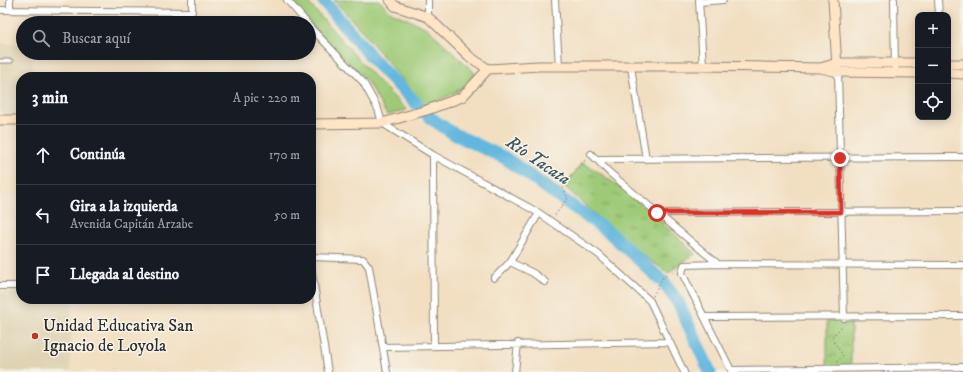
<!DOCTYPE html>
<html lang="es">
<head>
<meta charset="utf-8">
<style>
	:root { --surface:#171b24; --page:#20242c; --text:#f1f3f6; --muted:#9ea1a6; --line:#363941 }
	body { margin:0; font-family:"IM FELL DW Pica",serif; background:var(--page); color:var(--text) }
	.controls { position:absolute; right:12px; top:12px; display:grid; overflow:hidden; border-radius:8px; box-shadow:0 2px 10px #0003 }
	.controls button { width:36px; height:36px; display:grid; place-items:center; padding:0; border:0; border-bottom:1px solid var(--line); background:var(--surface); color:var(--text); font:20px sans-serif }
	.stop { position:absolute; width:12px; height:12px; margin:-9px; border:3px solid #d93025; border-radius:50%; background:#fff }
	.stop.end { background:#d93025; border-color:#fff; box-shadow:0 1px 4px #0008 }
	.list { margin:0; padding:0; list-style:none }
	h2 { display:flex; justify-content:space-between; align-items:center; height:52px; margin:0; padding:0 16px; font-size:17px }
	h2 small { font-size:13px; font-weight:400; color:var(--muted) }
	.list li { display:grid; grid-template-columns:26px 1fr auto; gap:12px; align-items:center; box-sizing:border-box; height:60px; padding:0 16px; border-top:1px solid var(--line) }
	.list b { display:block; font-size:15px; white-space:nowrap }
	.list p { margin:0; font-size:13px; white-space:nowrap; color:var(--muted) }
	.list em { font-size:13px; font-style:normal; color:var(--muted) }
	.icon { flex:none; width:22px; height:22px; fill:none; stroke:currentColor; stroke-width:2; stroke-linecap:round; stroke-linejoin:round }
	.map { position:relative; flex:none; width:963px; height:372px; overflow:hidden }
	.search { position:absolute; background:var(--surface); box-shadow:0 2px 10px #0003; left:16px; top:16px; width:300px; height:44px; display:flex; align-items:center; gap:10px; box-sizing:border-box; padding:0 14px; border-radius:22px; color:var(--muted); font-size:15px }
	.panel { position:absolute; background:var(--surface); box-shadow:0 2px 10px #0003; left:16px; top:72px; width:300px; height:232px; border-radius:16px }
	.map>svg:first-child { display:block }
</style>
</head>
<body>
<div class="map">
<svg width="963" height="372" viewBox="0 0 963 372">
	<defs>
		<pattern id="park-tufts" width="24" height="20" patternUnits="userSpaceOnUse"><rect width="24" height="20" fill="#9eca77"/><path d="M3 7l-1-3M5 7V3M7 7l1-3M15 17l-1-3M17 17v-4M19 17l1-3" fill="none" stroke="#81a462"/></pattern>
	</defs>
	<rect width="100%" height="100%" fill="#f7f3e8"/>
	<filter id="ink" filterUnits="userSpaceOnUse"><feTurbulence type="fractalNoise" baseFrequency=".025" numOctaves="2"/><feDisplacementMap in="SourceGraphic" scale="8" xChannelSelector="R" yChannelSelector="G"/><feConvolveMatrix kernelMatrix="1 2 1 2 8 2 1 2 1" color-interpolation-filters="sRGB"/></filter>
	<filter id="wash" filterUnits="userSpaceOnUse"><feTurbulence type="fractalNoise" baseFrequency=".012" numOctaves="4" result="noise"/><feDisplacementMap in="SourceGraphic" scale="16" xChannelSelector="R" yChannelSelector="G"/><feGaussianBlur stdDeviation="0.9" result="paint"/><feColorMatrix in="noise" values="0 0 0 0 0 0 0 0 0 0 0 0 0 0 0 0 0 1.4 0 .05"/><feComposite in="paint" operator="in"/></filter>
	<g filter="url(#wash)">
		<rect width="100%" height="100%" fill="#f2dfc2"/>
		<!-- built -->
		<path fill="#dfd3b4" d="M0,44H23V53H32L33,77H21V115H0Z
			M0,292H21V299H72L70,372H0Z"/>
		<!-- grass -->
		<path fill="#9eca77" stroke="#647a51" d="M291,0H306L374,77L407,110L387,115L366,80L320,35Z
			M334,0H379L391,12L427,28L475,73C464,92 443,98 424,106L363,32Z"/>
		<!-- park -->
		<path fill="url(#park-tufts)" stroke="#647a51" d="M582,162C625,187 660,220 695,254L668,273L630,246L565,187Z
			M827,320H851V367H827Z"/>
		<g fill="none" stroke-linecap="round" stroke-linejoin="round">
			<!-- river -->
			<path stroke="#62b7de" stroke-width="13" d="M323,0L379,66L432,119L454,134L505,158L610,233L663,282L678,302L710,372"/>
		</g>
	</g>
	<g filter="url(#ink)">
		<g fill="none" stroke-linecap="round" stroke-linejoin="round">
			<!-- lane casing -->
			<g stroke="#8e8576" stroke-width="5">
				<path id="lane" d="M0,61H11"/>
			</g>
			<!-- street casing -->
			<g stroke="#8e8576" stroke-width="8">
				<path id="street" d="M287,0L307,23
					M428,0V17
					M555,0L559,66
					M699,0L703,66
					M894,0L895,73
					M938,0L939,15
					M699,2L723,0
					M0,10L192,12V0
					M10,10V0
					M309,26L363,82L378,109L382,123L433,155L539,213L598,254L650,301L684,372
					M631,67L646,159
					M838,72L844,318
					M591,154L610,173L718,264
					M433,155L434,345
					M596,159L963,157
					M657,213L963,211
					M311,257L363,259L369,267L387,372
					M510,262L533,273L545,282
					M311,266L328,372
					M494,278L510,262L539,213
					M0,286H21
					M705,317L963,316
					M383,347L669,342
					M732,370L963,367
					M515,372L518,343
					M732,372L682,273L684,265L718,264L963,265"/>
			</g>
			<!-- secondary casing -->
			<g stroke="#8e8576" stroke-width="11">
				<path id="secondary" d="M390,0L395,6L428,17L470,57L488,69
					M833,0L837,68
					M948,64H963
					M821,68L837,63H918
					M948,73L963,74
					M0,120H21
					M311,124L382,123L427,110L462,97L488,69L539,66H703L821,68L838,72L918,73"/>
			</g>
			<!-- path -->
			<path stroke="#8e8576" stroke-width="1.5" stroke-dasharray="1 3" stroke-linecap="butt" d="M555,215L568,198L562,186L587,158
				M653,296L663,277L676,270
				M837,362L843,355L831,338L843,325"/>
			<!-- lane -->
			<use href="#lane" stroke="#fff" stroke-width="3"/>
			<!-- street -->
			<use href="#street" stroke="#fff" stroke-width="6"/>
			<!-- secondary -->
			<use href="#secondary" stroke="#ffe4c6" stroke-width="9"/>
		</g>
	</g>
	<g fill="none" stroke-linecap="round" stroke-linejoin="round" filter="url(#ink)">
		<!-- route -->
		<path stroke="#d93025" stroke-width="5" d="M657,213L841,212L840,158"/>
	</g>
	<!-- markers -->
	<circle fill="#c8321e" stroke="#f7f3e8" stroke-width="1.5" cx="35" cy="336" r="4"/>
	<g text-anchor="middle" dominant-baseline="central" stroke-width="3" stroke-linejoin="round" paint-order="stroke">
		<!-- poi labels -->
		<g font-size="17" fill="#2b2b2b" stroke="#f7f3e8" text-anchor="start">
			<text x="43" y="326">Unidad Educativa San<tspan x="43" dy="20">Ignacio de Loyola</tspan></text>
		</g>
		<!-- water labels -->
		<g font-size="18" font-style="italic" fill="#3c5561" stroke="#f7f3e8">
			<text transform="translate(538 161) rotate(34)">Río Tacata</text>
		</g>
	</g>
</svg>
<div class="controls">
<button>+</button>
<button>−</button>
<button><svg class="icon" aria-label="locate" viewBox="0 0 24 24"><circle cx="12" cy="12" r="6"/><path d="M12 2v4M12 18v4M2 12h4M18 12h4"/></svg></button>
</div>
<div class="stop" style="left:657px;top:213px"></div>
<div class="stop end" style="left:840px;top:158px"></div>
<div class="search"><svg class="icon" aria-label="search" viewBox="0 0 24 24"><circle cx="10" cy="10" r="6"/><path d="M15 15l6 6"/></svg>Buscar aquí</div>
<section class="panel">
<h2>3 min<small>A pie · 220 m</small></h2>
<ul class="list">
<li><svg class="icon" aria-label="ahead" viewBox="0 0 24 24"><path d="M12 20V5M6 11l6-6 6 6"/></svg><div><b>Continúa</b></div><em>170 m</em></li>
<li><svg class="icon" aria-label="left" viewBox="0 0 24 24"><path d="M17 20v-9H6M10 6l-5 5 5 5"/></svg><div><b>Gira a la izquierda</b><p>Avenida Capitán Arzabe</p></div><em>50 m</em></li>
<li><svg class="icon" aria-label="arrive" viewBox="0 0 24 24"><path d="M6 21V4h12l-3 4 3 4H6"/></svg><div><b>Llegada al destino</b></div></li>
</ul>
</section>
</div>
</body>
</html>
